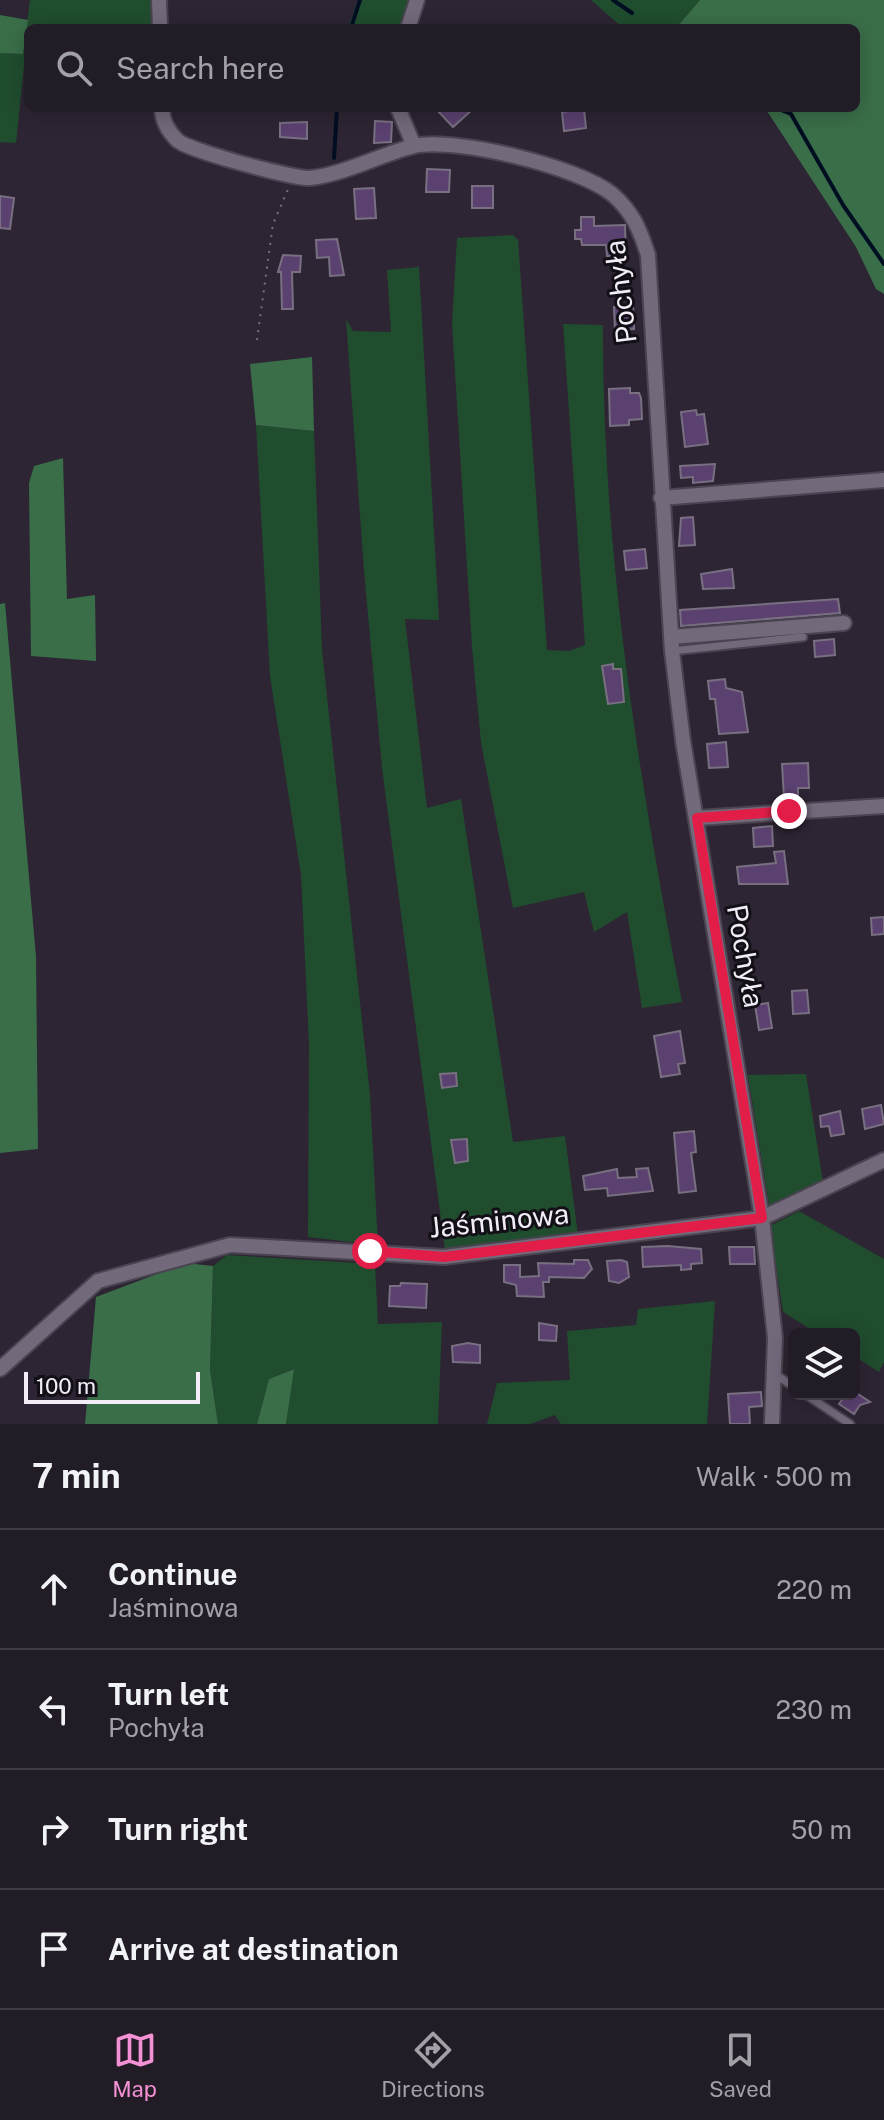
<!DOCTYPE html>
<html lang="en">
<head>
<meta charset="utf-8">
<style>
	:root { --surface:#221c26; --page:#2e2932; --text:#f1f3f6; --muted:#a2a1a7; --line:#3f3a43; --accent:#f491d4 }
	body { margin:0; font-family:"Public Sans",sans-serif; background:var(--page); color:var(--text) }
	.controls { position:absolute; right:24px; bottom:24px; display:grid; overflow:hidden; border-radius:12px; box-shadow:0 4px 20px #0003 }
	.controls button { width:72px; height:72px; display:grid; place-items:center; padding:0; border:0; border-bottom:2px solid var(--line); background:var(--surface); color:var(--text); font:40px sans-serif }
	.scale { position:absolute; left:24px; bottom:20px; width:176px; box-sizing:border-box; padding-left:8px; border:4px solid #f2edf7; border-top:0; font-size:22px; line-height:28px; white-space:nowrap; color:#f2edf7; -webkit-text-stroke:6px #130f16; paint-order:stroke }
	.stop { position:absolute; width:24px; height:24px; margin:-18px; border:6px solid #e11d48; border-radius:50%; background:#fff }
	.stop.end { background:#e11d48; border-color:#fff; box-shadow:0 2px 8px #0008 }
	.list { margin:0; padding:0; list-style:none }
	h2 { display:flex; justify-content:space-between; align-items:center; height:104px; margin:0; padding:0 32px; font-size:34px }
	h2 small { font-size:26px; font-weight:400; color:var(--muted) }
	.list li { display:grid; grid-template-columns:52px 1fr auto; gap:24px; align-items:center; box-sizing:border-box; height:120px; padding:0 32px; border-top:2px solid var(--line) }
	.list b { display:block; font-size:30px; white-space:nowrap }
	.list p { margin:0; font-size:26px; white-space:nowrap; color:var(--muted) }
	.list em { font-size:26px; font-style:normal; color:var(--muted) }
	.icon { flex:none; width:44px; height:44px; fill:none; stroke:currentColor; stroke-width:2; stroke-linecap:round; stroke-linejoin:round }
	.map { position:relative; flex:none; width:884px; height:1424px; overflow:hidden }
	.search { position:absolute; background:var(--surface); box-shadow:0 4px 20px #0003; left:24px; right:24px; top:24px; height:88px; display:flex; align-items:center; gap:20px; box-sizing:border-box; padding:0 28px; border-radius:12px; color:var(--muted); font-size:30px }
	.sheet { height:584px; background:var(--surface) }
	nav { display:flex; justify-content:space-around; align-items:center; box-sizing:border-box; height:112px; border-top:2px solid var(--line); background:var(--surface); font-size:22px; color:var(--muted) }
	nav a { display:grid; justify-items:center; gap:4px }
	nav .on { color:var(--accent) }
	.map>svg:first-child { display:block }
</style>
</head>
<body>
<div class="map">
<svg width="884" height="1424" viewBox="0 0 884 1424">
	<rect width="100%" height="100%" fill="#2d2533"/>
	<!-- green -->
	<path fill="#204d2e" d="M30,0H154V28H28L16,143L0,142V53L23,54Z
		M358,0H413L405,28H348Z
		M591,0H700L676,28H623Z
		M513,235L518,240L547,650L569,651L585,645L563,324L603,325C602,552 639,780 682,1002L642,1008L627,912L594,932L584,892L513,908L481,743L472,647L452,324L457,238Z
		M419,267L439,620L405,619L427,808L461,799L513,1142L565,1136L578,1235L445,1250L382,768L364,571L346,319L353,331L391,332L387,270Z
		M256,425L314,431L322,650L370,1095L378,1245L308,1237L309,1044L301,875L270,676Z
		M806,1074L823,1182L770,1210L748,1075Z
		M799,1211L884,1259V1362L879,1372L854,1356V1334H818L783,1312L770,1226Z
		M227,1255L375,1264L378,1324L442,1322L438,1424H286L293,1369L269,1379L257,1424H218L210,1370L213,1266Z
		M715,1301L707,1424H561L555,1415L530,1424H487L497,1383L570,1380L567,1331L636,1325L638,1309Z"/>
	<!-- forest -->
	<path fill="#3a6e49" d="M700,0H884V294L876,289L856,247L765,108H856V28H676Z
		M0,15L28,20L23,54L0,53Z
		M312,357L314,431L256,425L250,364Z
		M63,458L67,599L95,595L96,661L31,656L29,483L34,466Z
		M5,603L36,957L38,1149L0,1153V604Z
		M186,1263L213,1266L210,1370L218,1424H85L96,1297Z
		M294,1369L286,1424H257L269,1379Z"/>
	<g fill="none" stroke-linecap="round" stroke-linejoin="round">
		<!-- stream -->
		<path stroke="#000e22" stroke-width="4" d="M613,0L632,13
			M351,28L360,0
			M776,108L791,114L843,205L884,264
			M334,158L337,108"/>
	</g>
	<!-- building -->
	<path fill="#5b4170" stroke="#786f81" stroke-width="2" d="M435,108H474L453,127Z
		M584,109L586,128L564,131L562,112Z
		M375,121L392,122L391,142L374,143Z
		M307,122V139L280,137V123Z
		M427,169L450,170L449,192H426Z
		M472,186H493V208H472Z
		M374,188L376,218L356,219L354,189Z
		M0,196L14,198L10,229L0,228Z
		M581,217H594V226L625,225L626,256H607L606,245H582L581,239H575V230H581Z
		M337,239L344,275L330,276L329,257L317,258L316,240Z
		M283,255L301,256L300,272H292L293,309H282L281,272H278Z
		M633,306L634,329L615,330L614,307Z
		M630,388V393H639L641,398L642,419L629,420V425L610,426L609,389Z
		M696,410L697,415L704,414L708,444L685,447L681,412Z
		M715,464L713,481L693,483V477L681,478L680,466Z
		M693,517L695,545L679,546L681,518Z
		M645,549L647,568L626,570L624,551Z
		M732,569L734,588L703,589L701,574Z
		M838,599L840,613L681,626L680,610Z
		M834,639L835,655L815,657L814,641Z
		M613,664V669H621L624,702L608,704L602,666Z
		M725,679L726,688L742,692L748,732L719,734L715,699H710L708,681Z
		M726,742L728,767L709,768L707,744Z
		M808,763L809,788H798V798H784L782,764Z
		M772,826L773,846L754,847L753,828Z
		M784,851L788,884H739L737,867L776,863L774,852Z
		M884,917V934L872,935L871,918Z
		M807,990L809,1013L793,1014L792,991Z
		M768,1003L772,1028L759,1030L755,1005Z
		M680,1031L685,1063L678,1064L680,1074L661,1077L654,1036Z
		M456,1073L457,1086L442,1088L440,1074Z
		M881,1105L884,1124L865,1129L862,1109Z
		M840,1111L844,1134L831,1136L829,1126L821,1127L820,1116Z
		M694,1131L696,1152L691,1153L696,1191L679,1193L674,1133Z
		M467,1139L468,1161L455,1163L451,1140Z
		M648,1168L653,1191L608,1196L607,1188L585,1190L583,1176L617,1169L618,1178L637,1177L636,1169Z
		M668,1246L701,1249L702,1263L691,1264V1269L681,1270V1265L643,1267L642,1247Z
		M729,1247H754L755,1264H730Z
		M574,1260H588L592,1269L584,1278L549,1277V1282H543L544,1297L517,1296L516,1285L504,1282V1265H520V1277L539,1276L538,1263L574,1264Z
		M621,1260L627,1262L629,1277L619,1283L609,1281L607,1261Z
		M401,1283L427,1284L426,1308L389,1306L390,1286H400Z
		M539,1323L557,1326L556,1341L539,1340Z
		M468,1343L480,1345V1363L453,1362L452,1346Z
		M761,1392L762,1406L749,1407L750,1424H730L728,1394Z
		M846,1394H858L870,1402L860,1405L854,1414L839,1404Z"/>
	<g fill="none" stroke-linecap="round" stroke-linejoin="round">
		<!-- lane casing -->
		<g stroke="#4a4350" stroke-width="11">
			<path id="lane" d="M672,651L803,637
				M775,1374L794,1387
				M805,1394L850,1424"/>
		</g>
		<!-- street casing -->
		<g stroke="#4a4350" stroke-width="18">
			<path id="street" d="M159,0L160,28
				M408,28L417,0
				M162,108C162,120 168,131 177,140C186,150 294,179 310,178C342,175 382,154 414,146C456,137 579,167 612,194C633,212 640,230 648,255L672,651L683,741L762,1218L775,1338L772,1424
				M398,108L414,146
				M661,498L884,480
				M671,637L844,623
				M697,818L884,806
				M0,1369L98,1281L230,1245L444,1257L762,1218L884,1160"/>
		</g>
		<!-- path -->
		<path stroke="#77707d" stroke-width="2" stroke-dasharray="2 6" stroke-linecap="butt" d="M257,340L273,224L289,187"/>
		<!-- lane -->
		<use href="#lane" stroke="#72697a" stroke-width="7"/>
		<!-- street -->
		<use href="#street" stroke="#72697a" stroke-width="14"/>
	</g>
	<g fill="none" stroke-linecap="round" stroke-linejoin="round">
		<!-- route -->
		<path stroke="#e11d48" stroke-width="10" d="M370,1251L444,1257L762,1218L697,818L789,811"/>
	</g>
	<g text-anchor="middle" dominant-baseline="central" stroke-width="6" stroke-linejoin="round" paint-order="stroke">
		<!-- street labels -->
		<g font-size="28" fill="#f2edf7" stroke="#130f16">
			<text transform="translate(620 292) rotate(-97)">Pochyła</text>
			<text transform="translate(746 956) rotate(80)">Pochyła</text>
			<text transform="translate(499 1220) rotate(-6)">Jaśminowa</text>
		</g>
	</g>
</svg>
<div class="controls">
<button><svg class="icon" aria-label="layers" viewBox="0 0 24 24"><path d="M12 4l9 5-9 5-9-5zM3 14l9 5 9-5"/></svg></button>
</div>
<div class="scale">100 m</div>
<div class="stop" style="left:370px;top:1251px"></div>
<div class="stop end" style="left:789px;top:811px"></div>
<div class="search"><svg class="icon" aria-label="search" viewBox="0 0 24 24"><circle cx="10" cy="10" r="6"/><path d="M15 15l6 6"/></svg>Search here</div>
</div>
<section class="sheet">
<h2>7 min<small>Walk · 500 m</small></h2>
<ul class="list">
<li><svg class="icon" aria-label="ahead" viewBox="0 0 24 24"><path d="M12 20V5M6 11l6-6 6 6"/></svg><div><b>Continue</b><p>Jaśminowa</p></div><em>220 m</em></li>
<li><svg class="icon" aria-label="left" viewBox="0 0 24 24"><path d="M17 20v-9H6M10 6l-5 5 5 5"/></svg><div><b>Turn left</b><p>Pochyła</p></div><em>230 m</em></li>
<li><svg class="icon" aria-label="right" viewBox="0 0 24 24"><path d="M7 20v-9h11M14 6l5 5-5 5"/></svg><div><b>Turn right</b></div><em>50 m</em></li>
<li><svg class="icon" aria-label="arrive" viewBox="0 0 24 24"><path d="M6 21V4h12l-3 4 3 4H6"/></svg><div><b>Arrive at destination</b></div></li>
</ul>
</section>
<nav>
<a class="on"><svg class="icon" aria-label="map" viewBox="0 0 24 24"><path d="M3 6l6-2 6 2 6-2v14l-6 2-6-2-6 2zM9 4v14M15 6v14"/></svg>Map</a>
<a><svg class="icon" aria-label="directions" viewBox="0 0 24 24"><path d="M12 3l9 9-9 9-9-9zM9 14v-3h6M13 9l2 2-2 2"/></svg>Directions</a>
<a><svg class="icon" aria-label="saved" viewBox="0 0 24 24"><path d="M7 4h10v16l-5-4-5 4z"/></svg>Saved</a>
</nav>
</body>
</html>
